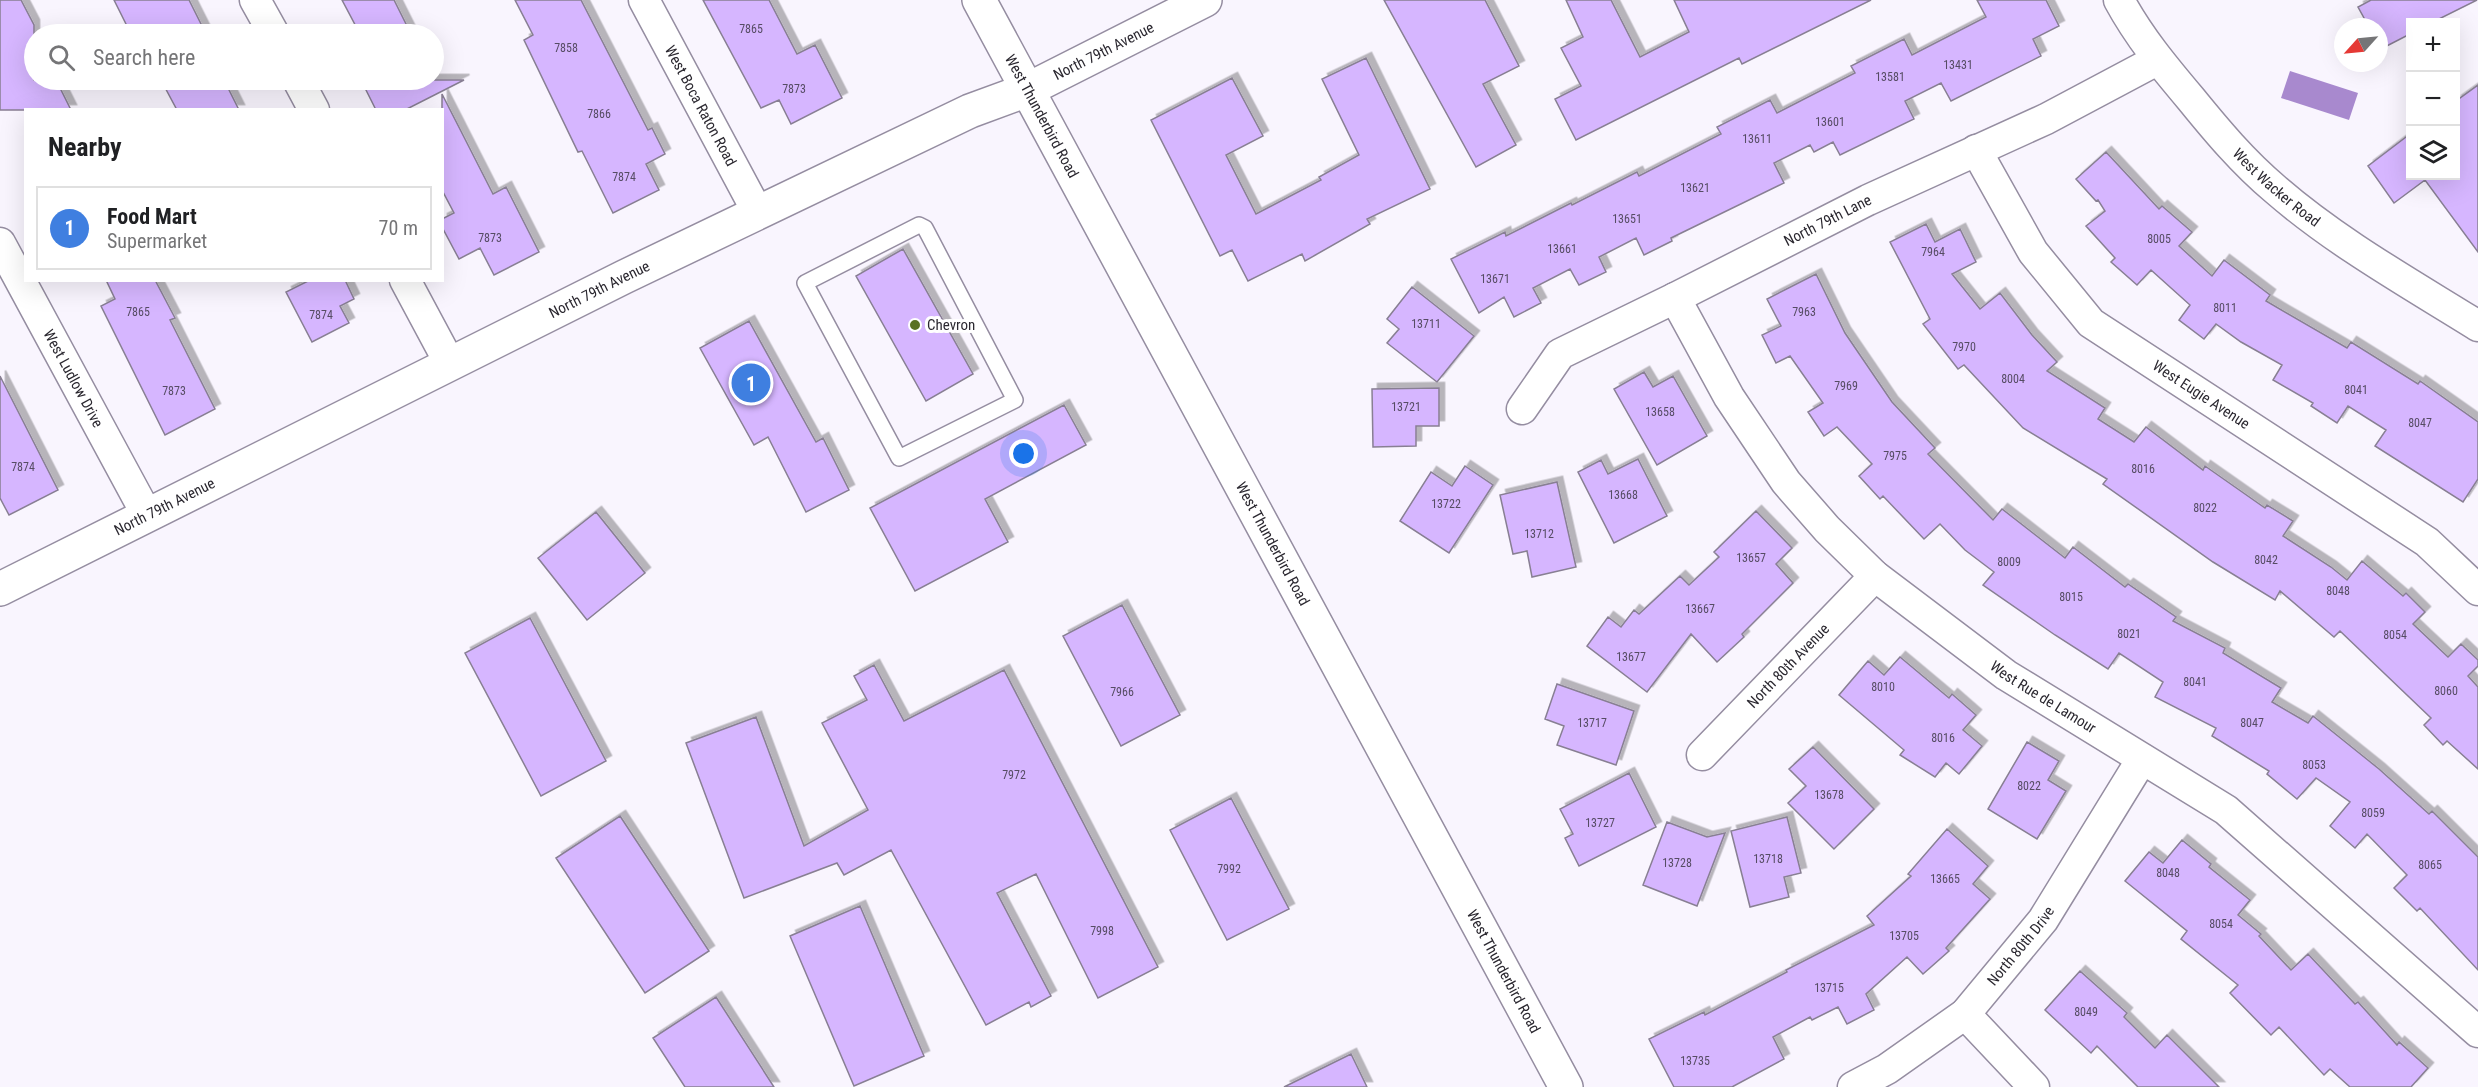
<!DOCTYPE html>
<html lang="en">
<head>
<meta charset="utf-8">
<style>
	:root { --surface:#fff; --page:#f6f6f6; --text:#202124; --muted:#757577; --line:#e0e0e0; --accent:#5a7122 }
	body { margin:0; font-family:"Roboto Condensed",sans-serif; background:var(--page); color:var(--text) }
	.controls { position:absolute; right:18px; top:18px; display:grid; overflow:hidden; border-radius:0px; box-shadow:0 6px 24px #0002 }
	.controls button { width:54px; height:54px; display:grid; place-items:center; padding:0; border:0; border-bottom:2px solid var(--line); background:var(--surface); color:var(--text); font:30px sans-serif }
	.compass { position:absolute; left:2334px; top:18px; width:54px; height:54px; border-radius:50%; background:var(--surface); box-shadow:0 6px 24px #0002; rotate:243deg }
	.you { position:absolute; left:1024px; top:454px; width:21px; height:21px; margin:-15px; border:4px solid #fff; border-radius:50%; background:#1a73e8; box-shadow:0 0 0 9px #1a73e833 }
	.badge { display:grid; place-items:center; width:39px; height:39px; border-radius:50%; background:var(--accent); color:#fff; font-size:20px; font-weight:700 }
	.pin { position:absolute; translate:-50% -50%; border:3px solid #fff; box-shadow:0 2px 6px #0006 }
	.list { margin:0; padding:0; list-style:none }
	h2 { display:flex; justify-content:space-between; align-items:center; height:78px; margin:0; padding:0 24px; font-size:26px }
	h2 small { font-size:20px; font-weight:400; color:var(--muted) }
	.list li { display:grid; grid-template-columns:39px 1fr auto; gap:18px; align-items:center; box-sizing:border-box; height:84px; margin:0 12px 12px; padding:0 12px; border:2px solid var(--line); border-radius:0px }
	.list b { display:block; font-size:22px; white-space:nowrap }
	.list p { margin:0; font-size:20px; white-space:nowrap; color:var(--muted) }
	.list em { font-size:20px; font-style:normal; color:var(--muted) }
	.icon { flex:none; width:33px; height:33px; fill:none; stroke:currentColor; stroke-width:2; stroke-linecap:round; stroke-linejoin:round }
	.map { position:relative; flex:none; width:2478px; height:1087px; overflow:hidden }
	.search { position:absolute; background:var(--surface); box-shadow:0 6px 24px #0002; left:24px; top:24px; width:420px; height:66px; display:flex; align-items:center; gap:15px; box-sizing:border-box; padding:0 21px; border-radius:33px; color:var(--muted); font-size:22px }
	.panel { position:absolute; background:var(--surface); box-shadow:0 6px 24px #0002; left:24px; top:108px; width:420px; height:174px; border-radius:0px }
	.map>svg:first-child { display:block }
</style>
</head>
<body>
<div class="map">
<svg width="2478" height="1087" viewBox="0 0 2478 1087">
	<defs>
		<filter id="shadow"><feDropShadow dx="5.5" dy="-5.5" stdDeviation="0" flood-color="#0004"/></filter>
	</defs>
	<rect width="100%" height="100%" fill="#f9f5fe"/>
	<!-- water -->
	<path fill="#a889ce" d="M2290,71L2358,93L2349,120L2281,98Z"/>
	<!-- building -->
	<path fill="#d6b6ff" stroke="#887f93" stroke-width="1.5" filter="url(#shadow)" d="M0,0H21L34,25V80H56L71,110H0Z
		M114,0H189L206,34H131Z
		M342,0H394L411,34H360Z
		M515,0H581L648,130L652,128L665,154L646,164L659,190L613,213L582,151L578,152L524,40L533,35Z
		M703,0H769L797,54L815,45L842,98L791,124L779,100L761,108Z
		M1384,0H1485L1519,66L1483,84L1516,145L1476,167Z
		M1566,0H1611L1640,57L1689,32L1674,0H1871L1742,64L1739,58L1576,140L1555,99L1581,86L1561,48L1583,37Z
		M1977,0H2046L2059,26L2033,39L2041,56L1951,101L1941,83L1905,101L1914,119L1840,155L1833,142L1814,152L1810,145L1774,163L1784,183L1671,238L1672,241L1644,255L1636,238L1599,257L1606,272L1579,285L1570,269L1533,288L1541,303L1514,317L1504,297L1479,313L1451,259L1505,232L1506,236L1571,203L1572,205L1637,172L1639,176L1721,134L1717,127L1770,100L1777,113L1855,73L1851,66L1904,39L1912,55L1986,17Z
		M2371,0H2477L2433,22H2410V34L2379,50V27H2369L2358,7Z
		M1366,58L1430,189L1367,219L1370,224L1305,261L1302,254L1248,281L1232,250L1220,256L1151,120L1232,78L1263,136L1226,155L1256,214L1321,180L1319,177L1359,155L1322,79Z
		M161,80H224L239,110H177Z
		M361,80H464L405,110H376Z
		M2478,85V252L2425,180L2394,203L2368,166L2410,134V176H2456V101Z
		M442,94L493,194L506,187L539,252L494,275L480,248L459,259L442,227V219L454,213L442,190Z
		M2106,152L2159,209L2162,206L2192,232L2179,246L2212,276L2224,260L2270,295L2266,301L2347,348L2351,342L2418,384L2420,381L2478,422V479L2463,502L2375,446L2386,430L2348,406L2337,423L2311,406L2313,403L2273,380L2282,365L2241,342L2216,324L2204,339L2179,320L2190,305L2151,270L2137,285L2111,262L2115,258L2086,226L2105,211L2098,200L2096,201L2076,179Z
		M1926,224L1935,242L1960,229L1976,262L1952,274L1980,309L2000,293L2032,335L2057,362L2047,371L2105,408L2098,419L2134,442L2146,427L2203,470L2205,466L2265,508L2267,505L2293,521L2283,536L2331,567L2347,580L2362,561L2403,596L2406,593L2425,612L2413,624L2448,657L2461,644L2478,660V666L2468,676L2478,687V769L2447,741L2443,745L2424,725L2431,718L2340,631L2334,637L2280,591L2275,600L2213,562L2103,484L2107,479L2023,428L1964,365L1958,369L1923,324L1930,319L1890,242Z
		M903,249L973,374L926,401L856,276Z
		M1816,274L1845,333L1892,402L1935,448L1928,454L1993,520L2002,509L2065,558L2073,547L2125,587L2128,584L2176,617L2173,621L2225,648L2223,653L2281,688L2272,702L2308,723L2313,716L2379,769L2429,814L2432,811L2478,857V970L2420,908L2417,911L2394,888L2407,875L2367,834L2355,848L2330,826L2350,802L2316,778L2297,799L2267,774L2269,771L2212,736L2216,728L2155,697L2163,682L2119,653L2108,669L2055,635L1983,585L1994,572L1965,550L1940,524L1924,539L1883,496L1880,499L1859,476L1872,464L1837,427L1824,436L1808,412L1823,403L1790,356L1776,363L1762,335L1781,326L1767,299Z
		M106,280H155L175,318L170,320L215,409L165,435L101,306L115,299Z
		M310,280H345L354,299L340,306L349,323L312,342L286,292Z
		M1412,287L1474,336L1437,382L1387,343L1399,329L1387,319Z
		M749,321L816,442L823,438L849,490L806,512L768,437L754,445L700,348Z
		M1644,372L1653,387L1673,376L1707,436L1657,465L1614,389Z
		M0,376L58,490L9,515L0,498Z
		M1439,388V426H1416V446L1373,447L1372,389Z
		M1064,405L1086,445L985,499L1008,542L915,591L870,508Z
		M1638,459L1667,516L1614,543L1578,472L1601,460L1608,474Z
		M1465,466L1493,485L1449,553L1400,521L1431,472L1452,486Z
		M1557,482L1576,567L1532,577L1527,551L1513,554L1500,495Z
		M1756,511L1792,548L1776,564L1793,583L1742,634L1744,637L1717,662L1691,634L1647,692L1587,646L1608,617L1621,627L1634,610L1639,614L1680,576L1689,585L1719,557L1714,552Z
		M596,512L645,573L587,620L538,558Z
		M1122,605L1180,715L1121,746L1063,636Z
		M530,618L606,761L541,796L465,653Z
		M1900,657L1949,698L1952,694L1976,715L1963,730L1982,746L1959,774L1946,763L1935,777L1900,755L1904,750L1839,695L1868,661L1884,675Z
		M874,665L904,721L1004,670L1158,967L1098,998L1036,874L997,893L1051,996L1031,1007L1029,1002L986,1025L891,850L844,875L837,863L744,898L686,743L756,717L804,846L868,810L822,723L867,700L854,676Z
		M1557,684L1634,711L1616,765L1557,745L1564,726L1545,719Z
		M2027,742L2059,761L2048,780L2066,791L2037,839L1988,809Z
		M1813,747L1874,809L1834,849L1788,803L1806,786L1789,769Z
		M1629,773L1656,827L1579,866L1565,838L1573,834L1560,809Z
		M1231,798L1289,909L1227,940L1170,830Z
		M620,816L709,951L645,993L556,858Z
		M1787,817L1801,873L1784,877L1789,897L1750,907L1731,831Z
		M1667,822L1707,837L1725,833L1697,906L1643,885Z
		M1947,829L1988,866L1973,884L1990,899L1946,948L1949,951L1923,974L1907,957L1866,994L1874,1010L1847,1024L1838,1007L1812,1020L1810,1017L1773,1037L1784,1059L1732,1087H1674L1649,1039L1704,1012L1705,1015L1787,972L1786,970L1874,925L1867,916L1911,876L1908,874Z
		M2182,840L2211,864L2209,867L2250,900L2238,915L2261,934L2259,936L2291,970L2308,954L2355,1004L2358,1002L2397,1045L2399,1042L2428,1068L2411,1087H2350L2330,1069L2324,1075L2279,1027L2271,1035L2230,993L2238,985L2181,939L2187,931L2125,881L2149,852L2163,863Z
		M860,906L924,1056L854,1086L790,936Z
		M2080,971L2127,1013L2124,1017L2155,1048L2167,1035L2219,1087H2138L2097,1046L2091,1053L2045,1010Z
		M716,997L774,1087H685L653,1038Z
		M1351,1054L1367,1087H1284Z"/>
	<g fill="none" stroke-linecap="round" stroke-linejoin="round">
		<!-- lane casing -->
		<g stroke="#958da1" stroke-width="18">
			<path id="lane" d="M919,225L925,228L1015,400L899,458L805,283Z"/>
		</g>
		<!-- street casing -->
		<g stroke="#958da1" stroke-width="33">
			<g id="street">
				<path d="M255,0L274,34"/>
				<path id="s1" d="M644,0L758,213"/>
				<path id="s2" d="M2119,0C2139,37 2164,67 2191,99C2217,131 2243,162 2275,189C2336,242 2409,283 2478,326"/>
				<path d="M298,80L314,110"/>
				<path id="s3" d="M1976,150L2033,252L2091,323L2427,542L2478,590"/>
				<path id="s4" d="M0,243L147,515"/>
				<path d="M405,280L450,364"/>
				<path id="s5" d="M1675,298L1729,397L1786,482L1827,529L1875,576L2006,675L2226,810L2478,1032"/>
				<path id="s6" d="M1522,409L1560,354L1675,298L1868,200L2046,119L2157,60"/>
				<path id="s7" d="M1702,755L1875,576"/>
				<path d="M1965,1014L2034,1087"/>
				<path id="s8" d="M1853,1087L1887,1069L1965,1014L2043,920L2142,759"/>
			</g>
		</g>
		<!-- secondary casing -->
		<g stroke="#958da1" stroke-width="36">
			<g id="secondary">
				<path id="s9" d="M979,0L1566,1087"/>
				<path id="s10" d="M0,589L624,277L970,111L1027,90L1205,0"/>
			</g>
		</g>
		<!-- lane -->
		<use href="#lane" stroke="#fff" stroke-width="15"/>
		<!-- street -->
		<use href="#street" stroke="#fff" stroke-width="30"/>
		<!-- secondary -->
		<use href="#secondary" stroke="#fff" stroke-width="33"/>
	</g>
	<!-- markers -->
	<circle fill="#5a7122" stroke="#fff" stroke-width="2" cx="915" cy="325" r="6"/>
	<g text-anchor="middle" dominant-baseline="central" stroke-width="6" stroke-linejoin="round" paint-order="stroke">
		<!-- number labels -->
		<g font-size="12" fill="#564c64">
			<text x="751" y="29">7865</text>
			<text x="566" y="48">7858</text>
			<text x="1958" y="65">13431</text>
			<text x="1890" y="77">13581</text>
			<text x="794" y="89">7873</text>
			<text x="599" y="114">7866</text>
			<text x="1830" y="122">13601</text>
			<text x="1757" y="139">13611</text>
			<text x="624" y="177">7874</text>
			<text x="1695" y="188">13621</text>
			<text x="1627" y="219">13651</text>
			<text x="490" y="238">7873</text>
			<text x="2159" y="239">8005</text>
			<text x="1562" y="249">13661</text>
			<text x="1933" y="252">7964</text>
			<text x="1495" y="279">13671</text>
			<text x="2225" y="308">8011</text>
			<text x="138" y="312">7865</text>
			<text x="1804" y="312">7963</text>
			<text x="321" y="315">7874</text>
			<text x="1426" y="324">13711</text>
			<text x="1964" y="347">7970</text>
			<text x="2013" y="379">8004</text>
			<text x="1846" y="386">7969</text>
			<text x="2356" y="390">8041</text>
			<text x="174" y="391">7873</text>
			<text x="1406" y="407">13721</text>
			<text x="1660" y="412">13658</text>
			<text x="2420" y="423">8047</text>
			<text x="1895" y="456">7975</text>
			<text x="23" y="467">7874</text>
			<text x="2143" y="469">8016</text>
			<text x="1623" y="495">13668</text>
			<text x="1446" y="504">13722</text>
			<text x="2205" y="508">8022</text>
			<text x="1539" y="534">13712</text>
			<text x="1751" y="558">13657</text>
			<text x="2266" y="560">8042</text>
			<text x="2009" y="562">8009</text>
			<text x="2338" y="591">8048</text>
			<text x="2071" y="597">8015</text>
			<text x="1700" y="609">13667</text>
			<text x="2129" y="634">8021</text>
			<text x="2395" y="635">8054</text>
			<text x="1631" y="657">13677</text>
			<text x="2195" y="682">8041</text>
			<text x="1883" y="687">8010</text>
			<text x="2446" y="691">8060</text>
			<text x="1122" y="692">7966</text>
			<text x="1592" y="723">13717</text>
			<text x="2252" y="723">8047</text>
			<text x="1943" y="738">8016</text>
			<text x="2314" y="765">8053</text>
			<text x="1014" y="775">7972</text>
			<text x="2029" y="786">8022</text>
			<text x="1829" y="795">13678</text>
			<text x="2373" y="813">8059</text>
			<text x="1600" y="823">13727</text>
			<text x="1768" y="859">13718</text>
			<text x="1677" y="863">13728</text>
			<text x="2430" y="865">8065</text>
			<text x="1229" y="869">7992</text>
			<text x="2168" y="873">8048</text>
			<text x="1945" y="879">13665</text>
			<text x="2221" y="924">8054</text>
			<text x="1102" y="931">7998</text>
			<text x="1904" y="936">13705</text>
			<text x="1829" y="988">13715</text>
			<text x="2086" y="1012">8049</text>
			<text x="1695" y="1061">13735</text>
		</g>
		<!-- street labels -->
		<g font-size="15" fill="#2b2830" stroke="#fff">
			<text stroke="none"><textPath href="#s10" startOffset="1228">North 79th Avenue</textPath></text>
			<text stroke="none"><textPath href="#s1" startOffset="120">West Boca Raton Road</textPath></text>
			<text stroke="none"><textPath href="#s9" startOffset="132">West Thunderbird Road</textPath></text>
			<text stroke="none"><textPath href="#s2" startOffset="246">West Wacker Road</textPath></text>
			<text stroke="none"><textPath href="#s6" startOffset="366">North 79th Lane</textPath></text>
			<text stroke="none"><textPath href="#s10" startOffset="670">North 79th Avenue</textPath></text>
			<text stroke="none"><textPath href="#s4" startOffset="154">West Ludlow Drive</textPath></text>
			<text stroke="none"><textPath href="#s3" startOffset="340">West Eugie Avenue</textPath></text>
			<text stroke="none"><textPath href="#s10" startOffset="184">North 79th Avenue</textPath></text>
			<text stroke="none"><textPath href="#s9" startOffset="618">West Thunderbird Road</textPath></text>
			<text stroke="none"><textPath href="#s7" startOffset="124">North 80th Avenue</textPath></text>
			<text stroke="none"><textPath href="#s5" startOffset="552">West Rue de Lamour</textPath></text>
			<text stroke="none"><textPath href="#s8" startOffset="222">North 80th Drive</textPath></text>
			<text stroke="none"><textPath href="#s9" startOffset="1104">West Thunderbird Road</textPath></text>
		</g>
		<!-- poi labels -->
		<g font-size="15" fill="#2b2830" stroke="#fff" text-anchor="start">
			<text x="927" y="325">Chevron</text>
		</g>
	</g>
</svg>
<div class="controls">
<button>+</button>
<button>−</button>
<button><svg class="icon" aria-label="layers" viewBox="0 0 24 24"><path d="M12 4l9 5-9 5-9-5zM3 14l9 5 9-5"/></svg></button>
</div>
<svg class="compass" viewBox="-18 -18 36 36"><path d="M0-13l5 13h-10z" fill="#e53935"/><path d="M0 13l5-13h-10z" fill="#757577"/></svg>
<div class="you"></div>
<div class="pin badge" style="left:751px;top:383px;background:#3f7fe0">1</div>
<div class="search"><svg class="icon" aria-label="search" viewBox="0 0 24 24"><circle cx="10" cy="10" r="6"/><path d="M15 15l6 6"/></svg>Search here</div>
<section class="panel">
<h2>Nearby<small></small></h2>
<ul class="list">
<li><span class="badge" style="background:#3f7fe0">1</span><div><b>Food Mart</b><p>Supermarket</p></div><em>70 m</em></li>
</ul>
</section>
</div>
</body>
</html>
